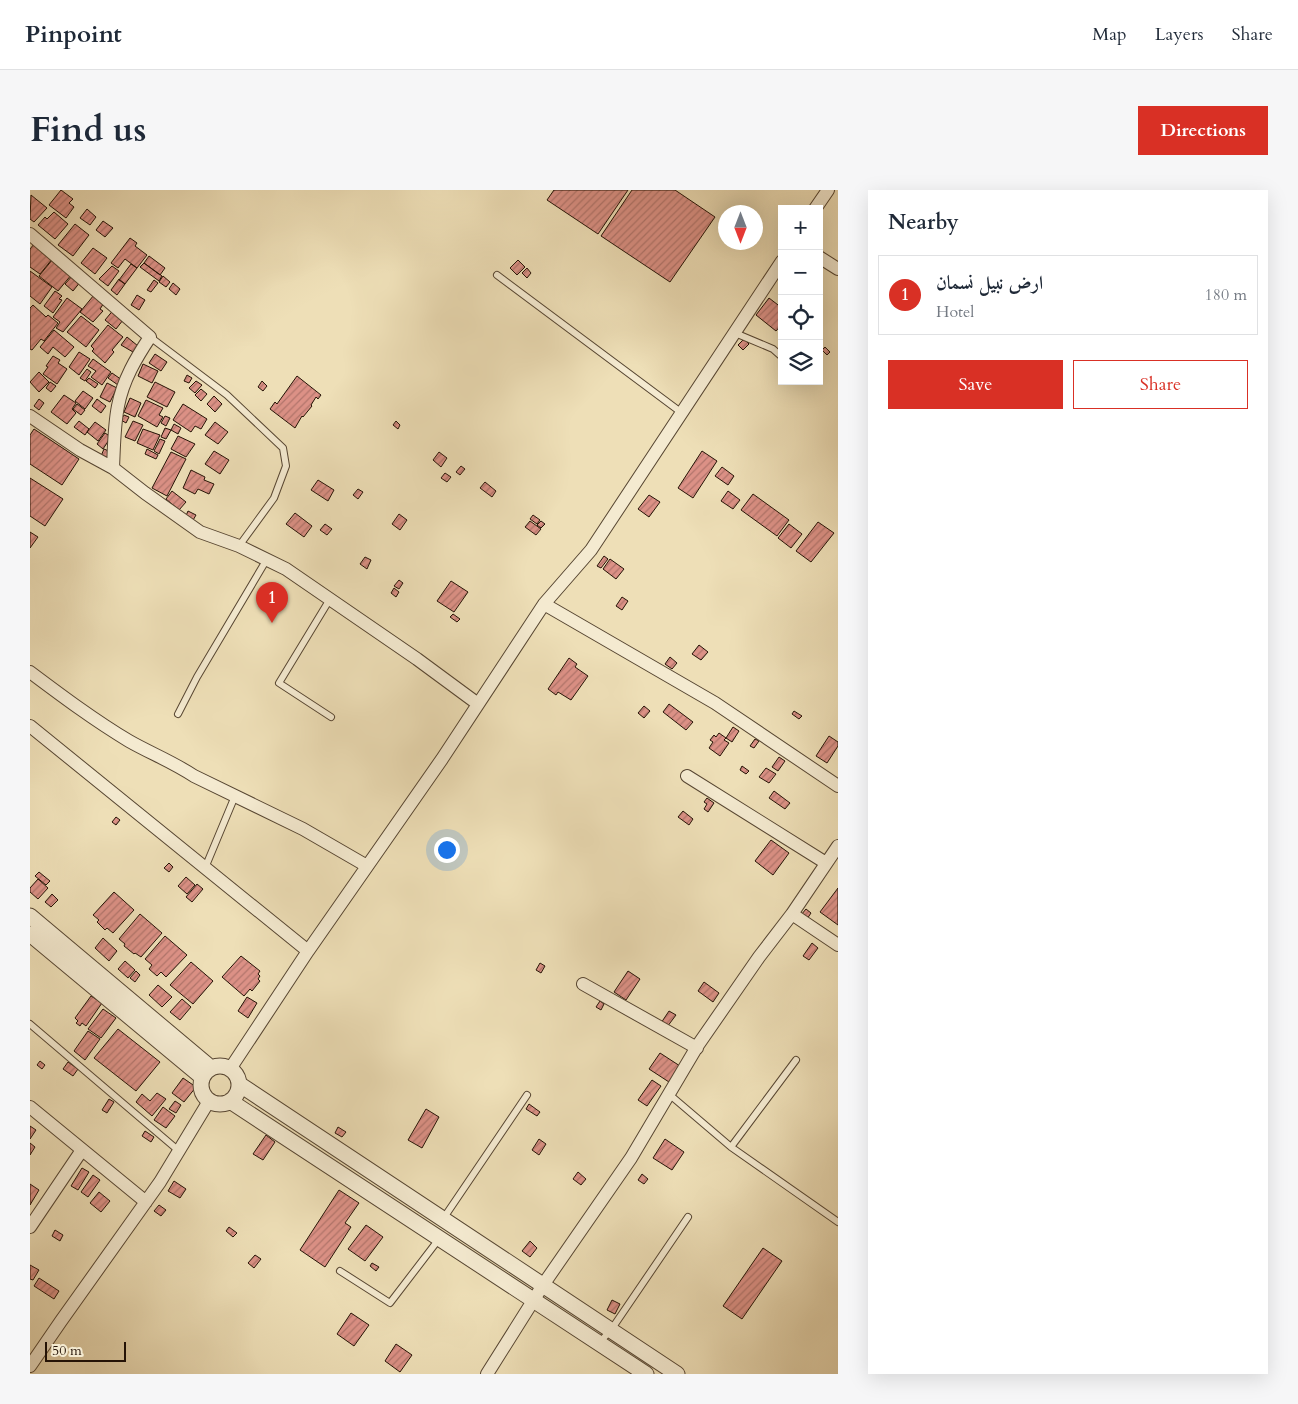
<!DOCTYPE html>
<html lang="en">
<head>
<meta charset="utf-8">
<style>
	:root { --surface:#fff; --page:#f6f6f7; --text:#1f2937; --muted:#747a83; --line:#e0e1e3; --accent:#d93025 }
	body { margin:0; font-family:Cardo,Amiri,serif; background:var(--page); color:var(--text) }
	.controls { position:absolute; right:15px; top:15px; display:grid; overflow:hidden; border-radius:0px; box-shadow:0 5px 20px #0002 }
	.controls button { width:45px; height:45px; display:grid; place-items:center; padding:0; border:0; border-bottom:1px solid var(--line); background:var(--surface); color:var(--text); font:25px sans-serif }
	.compass { position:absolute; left:688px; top:15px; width:45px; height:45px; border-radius:50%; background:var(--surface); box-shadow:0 5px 20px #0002; rotate:180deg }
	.scale { position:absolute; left:15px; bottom:12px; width:81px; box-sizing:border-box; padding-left:5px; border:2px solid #251306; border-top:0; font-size:14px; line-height:18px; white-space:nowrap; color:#251306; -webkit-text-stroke:4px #f4ead0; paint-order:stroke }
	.you { position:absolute; left:416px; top:659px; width:18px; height:18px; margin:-12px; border:4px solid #fff; border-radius:50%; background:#1a73e8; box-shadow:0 0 0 8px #1a73e833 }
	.badge { display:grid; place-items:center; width:32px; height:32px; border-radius:50%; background:var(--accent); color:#fff; font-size:16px; font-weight:700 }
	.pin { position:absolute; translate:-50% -41px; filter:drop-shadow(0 1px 2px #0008) }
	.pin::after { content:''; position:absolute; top:26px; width:18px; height:15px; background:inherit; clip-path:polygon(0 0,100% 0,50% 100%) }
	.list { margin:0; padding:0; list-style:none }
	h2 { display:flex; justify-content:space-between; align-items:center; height:65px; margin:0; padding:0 20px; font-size:21px }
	h2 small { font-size:16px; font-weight:400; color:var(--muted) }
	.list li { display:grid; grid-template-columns:32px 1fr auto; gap:15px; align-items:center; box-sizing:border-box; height:80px; margin:0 10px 10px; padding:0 10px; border:1px solid var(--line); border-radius:0px }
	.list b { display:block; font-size:19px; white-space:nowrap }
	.list p { margin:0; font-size:16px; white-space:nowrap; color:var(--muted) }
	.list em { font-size:16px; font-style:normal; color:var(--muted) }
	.actions { display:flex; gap:10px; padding:15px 20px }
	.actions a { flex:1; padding:11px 0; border:1px solid var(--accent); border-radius:0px; text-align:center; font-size:18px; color:var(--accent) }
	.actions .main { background:var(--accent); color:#fff }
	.icon { flex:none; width:28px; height:28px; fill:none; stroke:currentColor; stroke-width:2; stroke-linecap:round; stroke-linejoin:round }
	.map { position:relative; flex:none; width:808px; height:1184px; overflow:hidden; border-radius:0px }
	header { display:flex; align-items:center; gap:30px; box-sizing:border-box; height:70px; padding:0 25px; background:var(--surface); border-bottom:1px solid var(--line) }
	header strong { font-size:24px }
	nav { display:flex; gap:28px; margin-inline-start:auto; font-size:18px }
	.intro { display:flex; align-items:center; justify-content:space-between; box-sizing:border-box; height:120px; padding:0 30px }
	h1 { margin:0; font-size:35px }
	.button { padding:12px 22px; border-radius:0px; background:var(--accent); color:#fff; font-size:18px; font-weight:700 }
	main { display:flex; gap:30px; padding:0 30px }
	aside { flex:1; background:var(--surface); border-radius:0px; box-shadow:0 5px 20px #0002 }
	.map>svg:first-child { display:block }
</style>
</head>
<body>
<header>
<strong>Pinpoint</strong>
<nav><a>Map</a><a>Layers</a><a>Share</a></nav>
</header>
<div class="intro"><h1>Find us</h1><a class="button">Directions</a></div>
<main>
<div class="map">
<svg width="808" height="1184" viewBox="0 0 808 1184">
	<defs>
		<pattern id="building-hatch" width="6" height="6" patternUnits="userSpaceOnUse" patternTransform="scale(1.25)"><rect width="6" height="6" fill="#dc9186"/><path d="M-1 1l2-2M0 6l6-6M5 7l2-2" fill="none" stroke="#b2756c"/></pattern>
	</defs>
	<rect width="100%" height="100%" fill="#eedfb7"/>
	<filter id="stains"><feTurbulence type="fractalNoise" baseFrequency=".004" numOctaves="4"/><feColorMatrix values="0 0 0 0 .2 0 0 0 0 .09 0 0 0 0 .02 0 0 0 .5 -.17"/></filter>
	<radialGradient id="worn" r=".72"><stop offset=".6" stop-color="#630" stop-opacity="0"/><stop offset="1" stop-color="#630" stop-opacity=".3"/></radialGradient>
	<!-- building -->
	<path fill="url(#building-hatch)" stroke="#251306" d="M31,0L43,9L39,13L44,17L36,28L19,15Z
		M524,0H598L568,44L517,10Z
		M602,0H645L685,27L640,92L571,46Z
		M1,5L17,18L4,32L0,29Z
		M57,19L66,27L60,35L50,28Z
		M24,22L38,34L25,49L8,35L15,27L17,29Z
		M73,31L83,38L75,47L66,40Z
		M45,34L59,45L43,66L28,55Z
		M100,48L107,53L105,56L117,65L107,78L95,69L88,78L81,73Z
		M4,54L23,68L10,84L0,77V59Z
		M63,58L77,68L65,84L51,73Z
		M119,66L135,78L130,85L114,73Z
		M23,69L42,84L28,101L9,86Z
		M488,70L495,77L487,85L480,78Z
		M114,73L132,86L129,91L110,77Z
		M101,74L107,78L95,94L89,90Z
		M82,76L89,81L78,96L69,89Z
		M497,78L501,83L497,88L492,83Z
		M0,81L22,97L10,114L0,106Z
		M43,85L51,91L43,101L35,94Z
		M133,86L140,92L136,97L129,92Z
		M89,89L95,94L87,105L81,100Z
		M124,90L128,93L121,102L117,100Z
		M143,93L150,99L146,105L139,99Z
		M25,101L32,106L29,109L32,110L23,123L14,116Z
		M64,105L74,113L70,119L73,121L63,132L50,122Z
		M107,105L115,110L109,120L101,115Z
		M37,108L52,119L33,142L26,138L30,132L23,127Z
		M739,108L752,118V134L746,141L726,125Z
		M3,115L16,127L18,125L28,133L14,151L11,149L2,160L0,159V118Z
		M85,118L93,130L86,139L75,130Z
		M51,126L69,140L56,157L37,142Z
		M78,135L93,147L82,160L84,162L75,173L62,161L64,159L61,156Z
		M24,140L44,157L35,167L23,157L18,164L10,157Z
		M97,147L108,156L103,162L91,155Z
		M714,149L719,154L713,160L708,155Z
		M795,157L800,162L797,165L792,160Z
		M49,162L60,169L49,185L39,177Z
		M125,164L137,172L131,181L119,173Z
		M23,166L30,170L28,173L37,179L27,194L13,184L18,177L16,176Z
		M63,169L81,182L72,195L61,187L66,181L58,176Z
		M113,174L128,181L122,193L108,186Z
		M57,179L61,182L55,191L50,188Z
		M9,182L19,192L9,202L0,192Z
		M82,183L92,190L88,195L78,188Z
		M157,185L162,188L159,193L154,191Z
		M267,186L291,205L288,209L286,207L281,215L282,216L273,227L272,226L265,238L240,219L245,212L247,214Z
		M59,188L68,194L65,198L56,191Z
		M166,191L172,195L165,203L159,198Z
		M232,191L237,196L233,201L228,197Z
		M20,192L26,196L21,202L16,198Z
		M125,192L145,202L137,217L117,207Z
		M77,193L87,198L80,212L70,207Z
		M171,199L177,204L171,211L165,205Z
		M53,201L63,208L55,219L45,211Z
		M34,205L46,213L42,219L46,223L37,234L21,222Z
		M184,206L192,214L185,222L177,214Z
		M100,208L111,213L105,227L94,222Z
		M9,209L14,213L9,220L4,216Z
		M67,209L76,216L71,223L62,216Z
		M116,210L133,218L129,225L133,227L127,237L108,226Z
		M47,214L55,220L51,225L43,219Z
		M153,214L177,229L171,239L165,236L161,242L143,230Z
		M94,225L99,227L96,233L91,230Z
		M135,226L140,228L136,236L131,233Z
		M49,231L59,239L55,245L44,237Z
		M103,231L113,235L105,251L95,247Z
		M366,231L370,235L368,239L363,235Z
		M65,232L76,240L68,251L57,242Z
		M185,232L198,242L188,254L175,245Z
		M144,234L151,238L148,244L141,240Z
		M135,238L141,240L136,249L131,247Z
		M4,239L49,269L32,295L0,274V245Z
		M113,239L130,245L123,260L107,253Z
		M75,243L81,247L73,259L67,254Z
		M148,246L165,254L156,267L141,259Z
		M130,249L135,251L129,264L124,261Z
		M74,259L81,262L77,269L71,266Z
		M117,259L128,265L126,269L115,264Z
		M184,261L199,270L190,284L175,274Z
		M672,261L687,271L663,308L648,298Z
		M141,262L156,269L137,306L122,298Z
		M409,262L417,268L411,277L403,270Z
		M431,276L435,279L430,285L426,282Z
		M692,277L704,286L698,295L685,286Z
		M161,280L175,287L174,290L184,294L179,304L168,299L165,304L153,298Z
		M415,283L421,287L417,292L411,288Z
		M0,288L33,309L15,336L0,326Z
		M288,290L304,300L298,311L281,300Z
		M455,292L466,301L462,307L450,298Z
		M328,299L333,302L328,309L323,305Z
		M142,301L156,312L149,320L136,309Z
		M698,301L710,310L703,319L691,311Z
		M723,304L759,330L747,346L711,320Z
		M619,305L630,312L619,327L608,319Z
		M158,321L166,325L162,332L155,328Z
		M265,323L282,336L274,347L256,334Z
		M369,324L377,330L370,340L362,334Z
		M503,325L510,330L507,334L500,329Z
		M500,331L511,339L506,345L495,337Z
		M511,331L515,334L511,338L507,335Z
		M788,332L804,343L781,372L766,361Z
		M295,334L302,339L297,345L290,340Z
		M759,334L772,344L761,358L748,348Z
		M0,342L8,347L0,358Z
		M574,366L578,369L571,378L567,376Z
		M335,367L341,370L337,379L330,374Z
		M580,369L594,379L586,389L573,379Z
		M369,390L373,393L369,399L364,396Z
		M421,391L438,402L424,422L407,411Z
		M364,398L369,402L366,407L361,403Z
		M592,407L598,411L592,420L586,416Z
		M423,424L430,429L427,432L420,427Z
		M669,455L678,462L671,470L662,464Z
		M640,467L647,473L642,479L635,474Z
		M539,468L547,474L545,477L558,486L541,510L528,502L526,505L518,499Z
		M639,514L663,532L656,540L633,522Z
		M614,516L620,521L614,528L608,523Z
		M764,521L772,526L769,529L762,524Z
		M703,537L709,541L702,552L696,548Z
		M689,543L696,548L694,550L699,553L690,566L679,558L683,552L680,550L684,545L686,547Z
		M799,546L808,552V556L797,573L786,566Z
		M725,549L729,551L724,558L720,556Z
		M749,567L755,571L748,581L742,577Z
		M712,576L719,581L716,584L710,580Z
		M736,578L746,584L739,593L729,587Z
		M744,601L760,613L755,619L739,608Z
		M677,608L684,613L678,622L674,619L677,614L674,612Z
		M653,621L663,629L659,635L648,627Z
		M86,627L90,630L86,635L82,632Z
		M741,650L759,663L743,685L725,671Z
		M139,673L143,677L139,682L134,678Z
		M9,682L20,691L16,695L5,686Z
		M156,687L165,695L157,704L148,696Z
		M8,689L18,698L8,709L0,702V698Z
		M167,694L173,699L162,712L156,707Z
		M808,698V735L790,722Z
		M84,702L104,720L83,743L77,738L75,740L67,732L69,730L63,725Z
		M22,704L28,710L21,717L15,712Z
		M776,719L781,723L777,729L771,725Z
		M110,724L132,743L111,767L105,763L104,764L94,756L95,754L89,749Z
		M135,746L157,765L136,787L131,782L127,786L119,779L122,775L115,769Z
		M73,748L87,761L79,771L65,758Z
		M782,753L788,758L779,770L773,766Z
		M211,766L230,781L228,784L230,786L228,789L230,791L222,801L220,799L214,806L192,787Z
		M95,771L105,780L98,788L88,779Z
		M161,772L183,791L163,814L140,795Z
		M510,773L515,776L511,783L506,780Z
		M106,781L110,785L105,792L100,788Z
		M598,781L610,789L596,810L584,802Z
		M674,792L689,803L683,812L668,801Z
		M128,795L142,807L132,817L119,805Z
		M61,806L72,813L56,836L52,833L50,836L46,833L48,831L45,828Z
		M217,807L227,813L218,828L208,821Z
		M152,809L161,817L150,830L140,822Z
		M570,811L574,814L571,820L566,817Z
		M73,819L86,828L71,848L58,839Z
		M639,821L646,825L637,837L631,833Z
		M88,839L130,872L106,901L64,868Z
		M58,841L70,849L55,870L44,861Z
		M630,863L650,876L639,892L619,879Z
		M10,871L15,875L12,879L7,875Z
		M38,872L48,879L43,886L33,879Z
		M153,888L166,897L154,912L142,903Z
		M622,890L631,896L617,916L608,910Z
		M127,903L136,909L122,926L106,912L112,904L120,911Z
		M79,909L84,912L77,923L72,920Z
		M145,911L151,915L146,923L139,919Z
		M499,914L510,922L507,926L496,919Z
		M133,917L145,926L136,938L124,930Z
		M396,919L409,927L392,958L378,950Z
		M0,936L6,940L0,949Z
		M308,937L316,942L312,947L305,943Z
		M115,941L124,947L121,952L112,946Z
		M236,945L245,952L233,970L223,964Z
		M509,949L516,954L509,965L502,960Z
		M635,949L654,962L642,980L623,968Z
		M0,953L5,957L0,965Z
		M52,978L59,982L48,1000L41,996Z
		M548,982L556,989L551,995L543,989Z
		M612,984L618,989L614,994L608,990Z
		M63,985L70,990L58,1007L51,1002Z
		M144,991L156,999L150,1008L138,1001Z
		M0,994L9,1000L0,1015Z
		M309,1000L329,1013L315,1033L321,1037L295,1077L270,1060Z
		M69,1002L80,1011L71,1022L60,1013Z
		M129,1015L136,1020L131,1026L124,1021Z
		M336,1035L353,1047L335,1071L318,1059Z
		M199,1037L207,1043L203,1047L196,1041Z
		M25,1040L33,1045L30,1051L22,1046Z
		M500,1051L507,1058L500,1067L492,1061Z
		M733,1058L752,1071L712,1129L693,1116Z
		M225,1065L231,1069L224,1078L218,1073Z
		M342,1073L349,1077L346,1081L340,1076Z
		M0,1075L9,1080L3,1090L0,1089Z
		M9,1088L29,1101L24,1109L4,1096Z
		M582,1110L590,1114L585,1124L577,1120Z
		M321,1123L339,1135L324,1156L307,1144Z
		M366,1154L382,1165L370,1182L355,1171Z"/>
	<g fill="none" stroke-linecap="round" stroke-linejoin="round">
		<!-- service casing -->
		<g stroke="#574632" stroke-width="8">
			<path id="service" d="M467,85L652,223
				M705,143L743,159L752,167
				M120,147L197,205L253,258L256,276L244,308L209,356
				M300,409L249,493L301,527
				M148,524L167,487L237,369
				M175,678L205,606
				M0,834L149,961
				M640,905L701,957L808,1032
				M701,957L766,870
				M413,1029L497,905
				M310,1081L360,1113L409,1049
				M569,1153L581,1140L658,1027"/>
		</g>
		<!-- minor casing -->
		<g stroke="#574632" stroke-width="14">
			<path id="minor" d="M785,19L798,0
				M0,44L120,147C106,168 93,190 88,216C84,236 84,258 83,278
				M789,67L808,79
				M0,226L50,260L83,278L115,303L170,342L209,356L256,379L387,469L448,514
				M514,414L685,513L808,596
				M0,482C32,506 64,530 99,551C120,563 143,572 164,586L273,639L337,676
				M0,536L278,761
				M657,586L796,673
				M762,724L808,755
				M553,794L667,858
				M200,879L278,761L412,569L514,414L561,360L752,71
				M0,917L116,1012
				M0,1037L52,960
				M0,1176L31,1131L130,992L179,911
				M457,1184L513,1095L601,968L668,855L729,767L762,724L808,656"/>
		</g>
		<!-- tertiary casing -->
		<g stroke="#574632" stroke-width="17">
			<path id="tertiary" d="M0,726L181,878
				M0,744L172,887
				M171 895a19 19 0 1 1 38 0a19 19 0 1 1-38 0Z
				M209,894L647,1184
				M200,911L616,1184"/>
		</g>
		<!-- service -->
		<use href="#service" stroke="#f4ead0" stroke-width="6"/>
		<!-- minor -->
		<use href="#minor" stroke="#f4ead0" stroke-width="12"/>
		<!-- tertiary -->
		<use href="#tertiary" stroke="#f4ead0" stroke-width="15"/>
	</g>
	<rect width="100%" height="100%" filter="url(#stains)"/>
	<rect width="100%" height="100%" fill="url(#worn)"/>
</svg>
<div class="controls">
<button>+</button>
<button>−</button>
<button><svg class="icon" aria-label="locate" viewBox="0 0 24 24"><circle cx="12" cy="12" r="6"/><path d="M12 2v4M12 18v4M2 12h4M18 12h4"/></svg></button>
<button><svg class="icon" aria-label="layers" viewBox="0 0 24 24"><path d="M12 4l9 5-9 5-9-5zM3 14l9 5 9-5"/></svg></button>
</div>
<svg class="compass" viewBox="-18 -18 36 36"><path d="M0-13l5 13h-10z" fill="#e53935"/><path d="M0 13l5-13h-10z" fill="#747a83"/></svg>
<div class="scale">50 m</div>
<div class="you"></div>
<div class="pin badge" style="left:242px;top:433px">1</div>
</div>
<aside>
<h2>Nearby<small></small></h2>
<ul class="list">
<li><span class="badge">1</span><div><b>ارض نبيل نسمان</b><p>Hotel</p></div><em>180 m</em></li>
</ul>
<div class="actions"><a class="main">Save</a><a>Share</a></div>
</aside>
</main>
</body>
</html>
